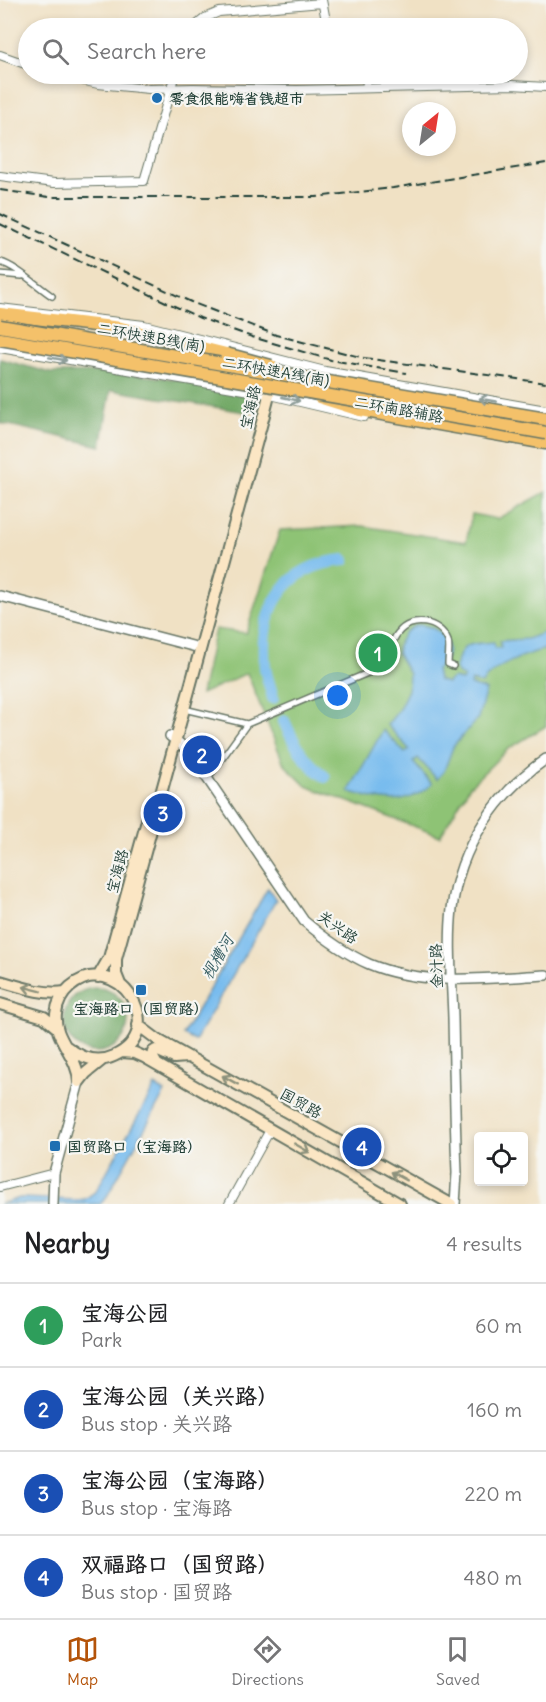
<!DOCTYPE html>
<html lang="en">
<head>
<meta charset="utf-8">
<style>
	:root { --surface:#fff; --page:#f6f6f6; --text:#202124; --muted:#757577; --line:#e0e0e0; --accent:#b45309 }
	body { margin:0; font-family:Delius,"LXGW WenKai TC",sans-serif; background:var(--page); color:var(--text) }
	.controls { position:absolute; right:18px; bottom:18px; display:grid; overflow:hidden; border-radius:6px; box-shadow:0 3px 9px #0003 }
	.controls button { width:54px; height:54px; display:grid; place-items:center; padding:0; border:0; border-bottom:2px solid var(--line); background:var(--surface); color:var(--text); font:30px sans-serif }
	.compass { position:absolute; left:402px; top:102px; width:54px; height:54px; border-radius:50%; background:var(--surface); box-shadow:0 3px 9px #0003; rotate:30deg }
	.you { position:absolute; left:338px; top:696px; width:21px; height:21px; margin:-15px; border:4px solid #fff; border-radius:50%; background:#1a73e8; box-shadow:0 0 0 9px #1a73e833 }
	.badge { display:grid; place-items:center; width:39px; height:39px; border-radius:50%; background:var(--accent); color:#fff; font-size:20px; font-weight:700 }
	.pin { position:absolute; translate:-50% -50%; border:3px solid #fff; box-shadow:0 2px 6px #0006 }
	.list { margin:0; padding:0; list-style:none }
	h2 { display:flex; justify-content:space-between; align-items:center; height:78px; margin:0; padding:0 24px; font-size:26px }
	h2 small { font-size:20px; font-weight:400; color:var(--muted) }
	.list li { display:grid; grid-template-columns:39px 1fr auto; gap:18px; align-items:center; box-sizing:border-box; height:84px; padding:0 24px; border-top:2px solid var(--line) }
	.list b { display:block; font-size:22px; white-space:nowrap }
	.list p { margin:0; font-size:20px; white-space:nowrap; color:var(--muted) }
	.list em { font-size:20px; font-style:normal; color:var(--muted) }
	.icon { flex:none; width:33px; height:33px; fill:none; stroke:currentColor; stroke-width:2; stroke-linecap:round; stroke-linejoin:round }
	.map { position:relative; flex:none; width:546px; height:1204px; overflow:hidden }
	.search { position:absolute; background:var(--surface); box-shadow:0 3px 9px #0003; left:18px; right:18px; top:18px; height:66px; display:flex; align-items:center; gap:15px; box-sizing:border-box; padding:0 21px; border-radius:33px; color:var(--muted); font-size:22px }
	.sheet { height:414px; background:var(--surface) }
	nav { display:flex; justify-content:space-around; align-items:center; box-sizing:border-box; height:84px; border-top:2px solid var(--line); background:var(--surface); font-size:16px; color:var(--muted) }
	nav a { display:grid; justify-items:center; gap:3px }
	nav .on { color:var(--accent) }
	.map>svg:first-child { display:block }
</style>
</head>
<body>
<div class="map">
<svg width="546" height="1204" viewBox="0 0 546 1204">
	<rect width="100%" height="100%" fill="#f6f6f2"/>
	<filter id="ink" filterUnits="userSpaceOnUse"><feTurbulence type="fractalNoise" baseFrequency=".0167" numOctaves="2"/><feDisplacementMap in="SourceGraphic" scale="12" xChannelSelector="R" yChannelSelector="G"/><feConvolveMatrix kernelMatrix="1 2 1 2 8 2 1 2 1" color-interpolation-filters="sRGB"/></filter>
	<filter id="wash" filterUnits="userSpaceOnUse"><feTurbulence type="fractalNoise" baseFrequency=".008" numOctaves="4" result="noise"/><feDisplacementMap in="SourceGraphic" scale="24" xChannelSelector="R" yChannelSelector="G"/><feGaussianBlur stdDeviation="1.35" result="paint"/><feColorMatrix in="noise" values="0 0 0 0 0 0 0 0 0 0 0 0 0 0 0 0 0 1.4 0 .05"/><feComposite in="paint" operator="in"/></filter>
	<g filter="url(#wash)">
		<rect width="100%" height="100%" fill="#f0e1c4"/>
		<!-- green -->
		<path fill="#8ec375" stroke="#568054" stroke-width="1.5" d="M546,492V726L508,749L470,786L440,836L306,786L284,764L247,673L201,694L215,629L246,633L280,530L362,526L466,542L472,514L497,519Z"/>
		<!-- forest -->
		<path fill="#72a966" stroke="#48734d" stroke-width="1.5" d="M0,359L51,373L109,372L183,380L253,396L250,413L111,390L101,446L0,423Z
			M64 1020a32 32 0 1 1 64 0a32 32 0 1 1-64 0Z"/>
		<!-- water -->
		<path fill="#78bcee" stroke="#4c7c91" stroke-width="1.5" d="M416,625C443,623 460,653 436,670L438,680L447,683C452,676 455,678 462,681L464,677L458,673L455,668C463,640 468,645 494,642L495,648H501L500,641L527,639L546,632V649C529,653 490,667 482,684L472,681L470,685L486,690L478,718L453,747L444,771L437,779L418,758L413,762L432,784C404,808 384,802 351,792L349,791L383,730L405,753L409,749L387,725L398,711L408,690L409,674L397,653L398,645L405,632Z
			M268,888L276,900L195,1041L183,1035Z
			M155,1086L165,1092L106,1198L100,1204H0L20,1198L78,1200L85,1199L96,1191Z"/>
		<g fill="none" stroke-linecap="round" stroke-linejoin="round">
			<!-- river -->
			<path stroke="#78bcee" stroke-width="12" d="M273,698C271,688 266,677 265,667C258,610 284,565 344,560
				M284,721C294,744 305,762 325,777"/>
		</g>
	</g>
	<g filter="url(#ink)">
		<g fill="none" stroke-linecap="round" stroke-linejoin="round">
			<!-- pedestrian casing -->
			<g stroke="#687666" stroke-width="8">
				<path id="pedestrian" d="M0,262C16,266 37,286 52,296
					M0,274L22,276
					M184,709L247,724L208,778
					M247,724L389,664C390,654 391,641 398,633C411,616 440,620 448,641C450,648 448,656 448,664L453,666"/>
			</g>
			<!-- minor casing -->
			<g stroke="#687666" stroke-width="10">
				<path id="minor" d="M322,0L327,26L347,28
					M193,28L205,18L219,12L322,3
					M0,55L28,65
					M55,74L98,84L149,89L193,88L297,90L512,85L546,87
					M366,74L367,88
					M0,176L54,183L144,181L175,74
					M0,308L144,325L325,371L546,410
					M0,348L262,393L364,417
					M0,1187L54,1173
					M229,1204L270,1130"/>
			</g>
			<!-- tertiary casing -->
			<g stroke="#687666" stroke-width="12">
				<path id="tertiary" d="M0,596L200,648
					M170,736L188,750L304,921C324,938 344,953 369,964C424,987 488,978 546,975
					M53,1204L54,1173L79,1082
					M455,1204L457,1173C455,1122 454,1070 453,1018C452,982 448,945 452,909C459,848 496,793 546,759"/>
			</g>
			<!-- secondary casing -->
			<g stroke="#687666" stroke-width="14">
				<path id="secondary" d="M98,977L109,958L148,817
					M0,981C21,987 43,995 65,992
					M120,984L116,974V959L264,415L272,384L270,377
					M0,1004L44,1017L56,1027
					M138,1025L158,1040L451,1204
					M67,1047C81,1058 97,1064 114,1056C172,1030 116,947 70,987C62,994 57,1004 56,1014C53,1039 78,1055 79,1082
					M122,1052L135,1053L144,1057L400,1204
					M156,1063L152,1056L153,1052L156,1050L174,1058L187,1057
					M79,1082L86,1073L102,1060"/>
			</g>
			<!-- trunk casing -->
			<g stroke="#687666" stroke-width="15">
				<path id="trunk" d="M0,314L121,328L226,354
					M319,397L360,410L546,443"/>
			</g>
			<!-- pedestrian -->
			<use href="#pedestrian" stroke="#fff" stroke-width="5"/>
			<!-- minor -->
			<use href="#minor" stroke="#fff" stroke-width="8"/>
			<!-- tertiary -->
			<use href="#tertiary" stroke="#fff" stroke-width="9"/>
			<!-- secondary -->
			<use href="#secondary" stroke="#fbe6c4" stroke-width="10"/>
			<!-- trunk -->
			<use href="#trunk" stroke="#f4c16b" stroke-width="12"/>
			<!-- rail -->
			<path stroke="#1f3d34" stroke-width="2" stroke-dasharray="9 4.5" stroke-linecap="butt" d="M0,190L49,197H316L393,188L546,163
				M0,214L191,302L276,335L364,358L546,383
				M0,224L200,318L252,337L331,360L406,373"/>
			<!-- trunk-bridge casing -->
			<g stroke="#687666" stroke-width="15" stroke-linecap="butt">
				<path id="trunk-bridge" d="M0,326L546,419
					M0,339L546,433
					M226,354L271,366"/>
			</g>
			<!-- trunk-bridge -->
			<use href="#trunk-bridge" stroke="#f4c16b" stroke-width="12"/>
		</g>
		<!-- one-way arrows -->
		<defs><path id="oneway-shaft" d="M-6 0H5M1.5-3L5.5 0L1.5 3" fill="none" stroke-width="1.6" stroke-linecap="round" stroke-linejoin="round" transform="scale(1.5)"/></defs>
		<g stroke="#8f9e9a">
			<use href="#oneway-shaft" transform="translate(58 359) rotate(10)"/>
			<use href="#oneway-shaft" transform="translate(291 399) rotate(13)"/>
			<use href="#oneway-shaft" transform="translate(488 400) rotate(-170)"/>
		</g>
		<g stroke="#8d927c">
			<use href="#oneway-shaft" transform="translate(32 989) rotate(-166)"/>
			<use href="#oneway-shaft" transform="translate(230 1080) rotate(-151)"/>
			<use href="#oneway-shaft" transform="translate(302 1148) rotate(30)"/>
			<use href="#oneway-shaft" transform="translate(399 1176) rotate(-151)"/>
		</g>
	</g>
	<!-- markers -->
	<g fill="#1f6fb2" stroke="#f6f6f2" stroke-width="2">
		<circle cx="157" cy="98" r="6"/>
		<rect x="135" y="984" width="12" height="12" rx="3"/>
		<rect x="49" y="1140" width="12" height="12" rx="3"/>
	</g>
	<g text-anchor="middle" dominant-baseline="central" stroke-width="4.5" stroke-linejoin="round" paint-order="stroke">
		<!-- poi labels -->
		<g font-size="15" font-weight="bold" fill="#1f3d34" stroke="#f6f6f2" text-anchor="start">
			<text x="169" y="98">零食很能嗨省钱超市</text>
			<text x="141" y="1008" text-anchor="middle">宝海路口（国贸路）</text>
			<text x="67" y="1146">国贸路口（宝海路）</text>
		</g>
		<!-- street labels -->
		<g font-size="15" fill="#1f3d34" stroke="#f6f6f2">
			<text transform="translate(151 337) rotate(10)">二环快速B线(南)</text>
			<text transform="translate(276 371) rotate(10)">二环快速A线(南)</text>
			<text transform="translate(250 407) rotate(-77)">宝海路</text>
			<text transform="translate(399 409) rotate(10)">二环南路辅路</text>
			<text transform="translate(117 871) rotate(-75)">宝海路</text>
			<text transform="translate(338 927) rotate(35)">关兴路</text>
			<text transform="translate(436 966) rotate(-92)">金汁路</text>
			<text transform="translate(301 1103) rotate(29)">国贸路</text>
		</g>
		<!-- water labels -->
		<g font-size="16" font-style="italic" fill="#355d62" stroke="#f6f6f2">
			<text transform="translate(217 957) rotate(-60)">枧槽河</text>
		</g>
	</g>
</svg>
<div class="controls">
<button><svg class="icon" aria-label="locate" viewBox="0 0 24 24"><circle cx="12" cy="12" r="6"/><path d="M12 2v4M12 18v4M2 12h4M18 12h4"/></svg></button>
</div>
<svg class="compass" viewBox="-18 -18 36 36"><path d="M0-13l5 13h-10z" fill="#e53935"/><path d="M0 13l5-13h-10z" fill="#757577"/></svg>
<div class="you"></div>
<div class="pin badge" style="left:378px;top:653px;background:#2e9e5b">1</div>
<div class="pin badge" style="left:202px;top:755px;background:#1a4fb4">2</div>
<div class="pin badge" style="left:163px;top:813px;background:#1a4fb4">3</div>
<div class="pin badge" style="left:362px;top:1147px;background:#1a4fb4">4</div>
<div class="search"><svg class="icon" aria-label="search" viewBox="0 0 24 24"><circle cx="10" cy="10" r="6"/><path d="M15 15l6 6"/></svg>Search here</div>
</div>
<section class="sheet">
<h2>Nearby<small>4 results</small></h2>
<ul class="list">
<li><span class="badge" style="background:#2e9e5b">1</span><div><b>宝海公园</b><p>Park</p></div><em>60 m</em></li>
<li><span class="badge" style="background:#1a4fb4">2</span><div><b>宝海公园（关兴路）</b><p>Bus stop · 关兴路</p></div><em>160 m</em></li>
<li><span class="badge" style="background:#1a4fb4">3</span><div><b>宝海公园（宝海路）</b><p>Bus stop · 宝海路</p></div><em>220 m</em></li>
<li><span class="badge" style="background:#1a4fb4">4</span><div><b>双福路口（国贸路）</b><p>Bus stop · 国贸路</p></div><em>480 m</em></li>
</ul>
</section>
<nav>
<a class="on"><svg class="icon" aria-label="map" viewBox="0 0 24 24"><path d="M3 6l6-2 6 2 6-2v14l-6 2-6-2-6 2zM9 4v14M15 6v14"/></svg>Map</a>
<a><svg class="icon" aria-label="directions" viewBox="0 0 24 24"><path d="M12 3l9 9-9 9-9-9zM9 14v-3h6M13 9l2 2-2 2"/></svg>Directions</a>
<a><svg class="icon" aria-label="saved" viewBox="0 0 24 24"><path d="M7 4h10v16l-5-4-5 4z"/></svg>Saved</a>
</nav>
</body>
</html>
